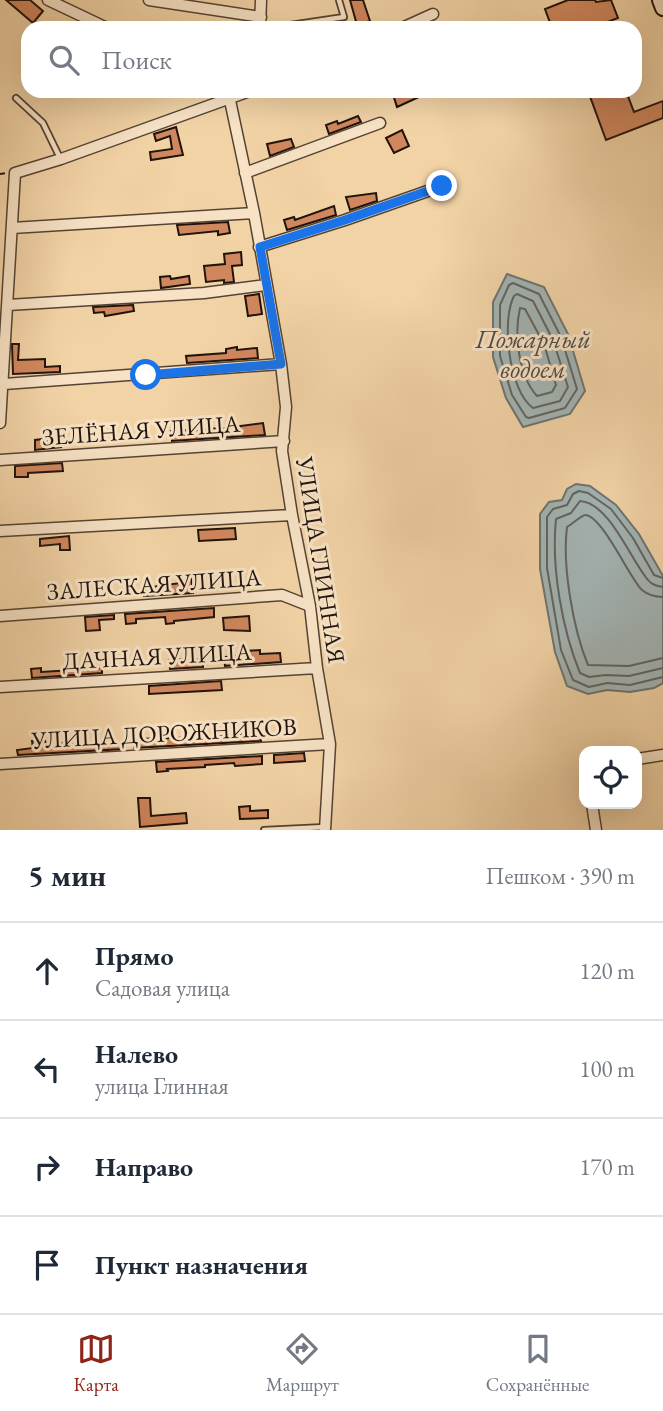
<!DOCTYPE html>
<html lang="ru">
<head>
<meta charset="utf-8">
<style>
	:root { --surface:#fff; --page:#f2f2f3; --text:#1f2937; --muted:#747a83; --line:#e0e1e3; --accent:#8f2418 }
	body { margin:0; font-family:"EB Garamond",serif; background:var(--page); color:var(--text) }
	.controls { position:absolute; right:21px; bottom:21px; display:grid; overflow:hidden; border-radius:14px; box-shadow:0 7px 28px #0002 }
	.controls button { width:63px; height:63px; display:grid; place-items:center; padding:0; border:0; border-bottom:2px solid var(--line); background:var(--surface); color:var(--text); font:35px sans-serif }
	.stop { position:absolute; width:21px; height:21px; margin:-16px; border:5px solid #1a73e8; border-radius:50%; background:#fff }
	.stop.end { background:#1a73e8; border-color:#fff; box-shadow:0 2px 7px #0008 }
	.list { margin:0; padding:0; list-style:none }
	h2 { display:flex; justify-content:space-between; align-items:center; height:91px; margin:0; padding:0 28px; font-size:30px }
	h2 small { font-size:23px; font-weight:400; color:var(--muted) }
	.list li { display:grid; grid-template-columns:46px 1fr auto; gap:21px; align-items:center; box-sizing:border-box; height:98px; padding:0 28px; border-top:2px solid var(--line) }
	.list b { display:block; font-size:26px; white-space:nowrap }
	.list p { margin:0; font-size:23px; white-space:nowrap; color:var(--muted) }
	.list em { font-size:23px; font-style:normal; color:var(--muted) }
	.icon { flex:none; width:38px; height:38px; fill:none; stroke:currentColor; stroke-width:2; stroke-linecap:round; stroke-linejoin:round }
	.map { position:relative; flex:none; width:663px; height:830px; overflow:hidden }
	.search { position:absolute; background:var(--surface); box-shadow:0 7px 28px #0002; left:21px; right:21px; top:21px; height:77px; display:flex; align-items:center; gap:18px; box-sizing:border-box; padding:0 24px; border-radius:21px; color:var(--muted); font-size:26px }
	.sheet { height:483px; background:var(--surface) }
	nav { display:flex; justify-content:space-around; align-items:center; box-sizing:border-box; height:98px; border-top:2px solid var(--line); background:var(--surface); font-size:19px; color:var(--muted) }
	nav a { display:grid; justify-items:center; gap:4px }
	nav .on { color:var(--accent) }
	.map>svg:first-child { display:block }
</style>
</head>
<body>
<div class="map">
<svg width="663" height="830" viewBox="0 0 663 830">
	<rect width="100%" height="100%" fill="#f2d3a6"/>
	<filter id="stains"><feTurbulence type="fractalNoise" baseFrequency=".00286" numOctaves="4"/><feColorMatrix values="0 0 0 0 .2 0 0 0 0 .09 0 0 0 0 .02 0 0 0 .5 -.17"/></filter>
	<radialGradient id="worn" r=".72"><stop offset=".6" stop-color="#630" stop-opacity="0"/><stop offset="1" stop-color="#630" stop-opacity=".3"/></radialGradient>
	<!-- water -->
	<path fill="#a2b4b4" stroke="#6e7470" stroke-width="2" d="M507,274L544,287L568,334L585,391L570,414L523,427L506,398L493,357V302Z
		M576,484L590,486L616,505L639,534L663,576V683L654,688L630,692L607,690L588,694L567,686L555,652L540,569V514L549,502L562,500L567,489Z"/>
	<g fill="none" stroke-linecap="round" stroke-linejoin="round">
		<!-- shore -->
		<path stroke="#616460" stroke-width="2" d="M513,283L539,294L561,337L577,389L565,408L529,418L526,417L512,395L500,356V305L509,285Z
			M517,294L533,301L553,340L568,387L560,401L533,408C509,391 501,321 514,296Z
			M520,308L525,309L544,344L556,385L552,392L537,396C518,375 514,334 520,308Z
			M663,578L654,575L633,538L611,509L588,493L579,491L573,494L567,505L553,509L547,517V568L561,650L573,680L589,687L607,683L630,685L663,677
			M663,587C657,586 652,585 648,580C631,561 610,503 580,501L571,513L556,519C551,567 562,629 580,673L589,677L606,675L629,676L663,668
			M663,597C655,597 648,595 642,590C630,579 602,515 585,515C582,515 571,525 567,527C562,565 573,629 588,665L629,666L663,658"/>
	</g>
	<!-- building -->
	<path fill="#d1875e" stroke="#20130b" stroke-width="2" d="M6,0H30L43,11L33,23Z
		M350,0H363L370,21L357,25Z
		M568,0H595L596,2L611,0L618,18L592,28H552L545,9Z
		M392,91H417L419,97L397,107Z
		M588,91H626L634,112L663,101V118L606,140Z
		M358,116L361,122L329,134L326,125L337,121L338,124Z
		M176,127L183,155L151,160L150,152L172,149L170,136L156,141L154,134Z
		M402,130L409,146L394,153L386,138Z
		M291,139L294,147L270,156L267,144Z
		M376,193L377,201L350,210L346,197Z
		M334,206L336,215L287,230L284,220L294,217L295,220Z
		M228,222L230,233L218,235V231L179,235L177,225Z
		M241,252L242,265L232,266L234,282L224,283V280L206,282L204,266L225,264L224,254Z
		M170,276L171,279L189,276L190,284L161,288L160,277Z
		M259,294L262,314L248,316L245,296Z
		M133,305L134,311L105,316L104,312L94,313L93,307Z
		M12,344H19L18,360L45,359V367L60,366V372L13,374Z
		M237,347V350L257,348L258,358L187,363L186,356L226,353V349Z
		M263,423L265,435L172,441L171,431L225,428Z
		M60,437L61,447L35,450V440Z
		M62,463L63,471L28,473V477H15V466Z
		M235,528L236,539L199,541L198,530Z
		M69,536L70,550H60V544L40,546V539Z
		M181,578H191L193,593L144,596V588L181,583Z
		M214,608V617L174,621V623L166,624L165,617L136,619V623L126,624L125,614Z
		M114,615V619L99,620L100,630L86,631L85,617Z
		M249,616L250,631L224,630L223,618Z
		M260,650V654L280,653L281,662L225,666L224,657L247,656L246,651Z
		M182,659V661L202,659L203,667L170,669L169,660Z
		M81,667V670L102,668V673L32,678L31,669L41,668V672L73,670L72,668Z
		M221,681L222,690L149,694V686Z
		M260,733L261,741L134,748V739L213,737Z
		M32,741H45L46,744L71,742L72,746L124,742V749L18,755L17,750L33,748Z
		M304,753L305,761L274,763V755Z
		M262,756V764L235,766L234,763L205,765V767L167,769L168,771L157,772L156,762Z
		M138,798H150L151,816L186,813L187,823L140,827Z
		M250,806V811L268,810V818L240,819L239,807Z"/>
	<g fill="none" stroke-linecap="round" stroke-linejoin="round">
		<!-- service casing -->
		<g stroke="#544332" stroke-width="8">
			<path id="service" d="M270,28L344,17L339,0
				M16,98L43,123L60,158
				M264,830L325,827"/>
		</g>
		<!-- minor casing -->
		<g stroke="#544332" stroke-width="13">
			<path id="minor" d="M48,0L107,28
				M149,0L261,17
				M260,28L261,0
				M402,28L433,14
				M228,91L254,213L281,364L286,407L282,451L292,515L310,606L317,668L330,744L325,830
				M245,173L380,123
				M12,228L254,213
				M259,247L345,220L442,186
				M8,305L204,293L266,285
				M4,384L281,364
				M0,423L15,173L61,159L250,91
				M0,460L284,441
				M0,531L292,515
				M0,616L282,595L310,606
				M0,687L317,668
				M637,759L663,755
				M0,764L330,744
				M592,804L596,830"/>
		</g>
		<!-- secondary casing -->
		<g stroke="#20130b" stroke-width="18">
			<path id="secondary" d="M660,0L663,8"/>
		</g>
		<!-- path -->
		<path stroke="#20130b" stroke-width="2" stroke-dasharray="5 3.5" stroke-linecap="butt" d="M0,174L7,173"/>
		<!-- service -->
		<use href="#service" stroke="#f7e2c5" stroke-width="4.5"/>
		<!-- minor -->
		<use href="#minor" stroke="#f7e2c5" stroke-width="10"/>
		<!-- secondary -->
		<use href="#secondary" stroke="#f7e2c5" stroke-width="14"/>
	</g>
	<g fill="none" stroke-linecap="round" stroke-linejoin="round">
		<!-- route -->
		<path stroke="#1a73e8" stroke-width="9" d="M146,375L281,364L260,247L345,220L442,186"/>
	</g>
	<g text-anchor="middle" dominant-baseline="central" stroke-width="6" stroke-linejoin="round" paint-order="stroke">
		<!-- street labels -->
		<g font-size="24" fill="#20130b" stroke="#f7e2c5">
			<text transform="translate(141 430) rotate(-4)">ЗЕЛЁНАЯ УЛИЦА</text>
			<text transform="translate(321 560) rotate(81)">УЛИЦА ГЛИННАЯ</text>
			<text transform="translate(154 584) rotate(-4)">ЗАЛЕСКАЯ УЛИЦА</text>
			<text transform="translate(157 656) rotate(-3)">ДАЧНАЯ УЛИЦА</text>
			<text transform="translate(164 733) rotate(-3)">УЛИЦА ДОРОЖНИКОВ</text>
		</g>
		<!-- water labels -->
		<g font-size="26" font-style="italic" fill="#4e4b46" stroke="#f7e2c5">
			<text x="533" y="339">Пожарный<tspan x="533" dy="30">водоем</tspan></text>
		</g>
	</g>
	<rect width="100%" height="100%" filter="url(#stains)"/>
	<rect width="100%" height="100%" fill="url(#worn)"/>
</svg>
<div class="controls">
<button><svg class="icon" aria-label="locate" viewBox="0 0 24 24"><circle cx="12" cy="12" r="6"/><path d="M12 2v4M12 18v4M2 12h4M18 12h4"/></svg></button>
</div>
<div class="stop" style="left:146px;top:375px"></div>
<div class="stop end" style="left:442px;top:186px"></div>
<div class="search"><svg class="icon" aria-label="search" viewBox="0 0 24 24"><circle cx="10" cy="10" r="6"/><path d="M15 15l6 6"/></svg>Поиск</div>
</div>
<section class="sheet">
<h2>5 мин<small>Пешком · 390 m</small></h2>
<ul class="list">
<li><svg class="icon" aria-label="ahead" viewBox="0 0 24 24"><path d="M12 20V5M6 11l6-6 6 6"/></svg><div><b>Прямо</b><p>Садовая улица</p></div><em>120 m</em></li>
<li><svg class="icon" aria-label="left" viewBox="0 0 24 24"><path d="M17 20v-9H6M10 6l-5 5 5 5"/></svg><div><b>Налево</b><p>улица Глинная</p></div><em>100 m</em></li>
<li><svg class="icon" aria-label="right" viewBox="0 0 24 24"><path d="M7 20v-9h11M14 6l5 5-5 5"/></svg><div><b>Направо</b></div><em>170 m</em></li>
<li><svg class="icon" aria-label="arrive" viewBox="0 0 24 24"><path d="M6 21V4h12l-3 4 3 4H6"/></svg><div><b>Пункт назначения</b></div></li>
</ul>
</section>
<nav>
<a class="on"><svg class="icon" aria-label="map" viewBox="0 0 24 24"><path d="M3 6l6-2 6 2 6-2v14l-6 2-6-2-6 2zM9 4v14M15 6v14"/></svg>Карта</a>
<a><svg class="icon" aria-label="directions" viewBox="0 0 24 24"><path d="M12 3l9 9-9 9-9-9zM9 14v-3h6M13 9l2 2-2 2"/></svg>Маршрут</a>
<a><svg class="icon" aria-label="saved" viewBox="0 0 24 24"><path d="M7 4h10v16l-5-4-5 4z"/></svg>Сохранённые</a>
</nav>
</body>
</html>
